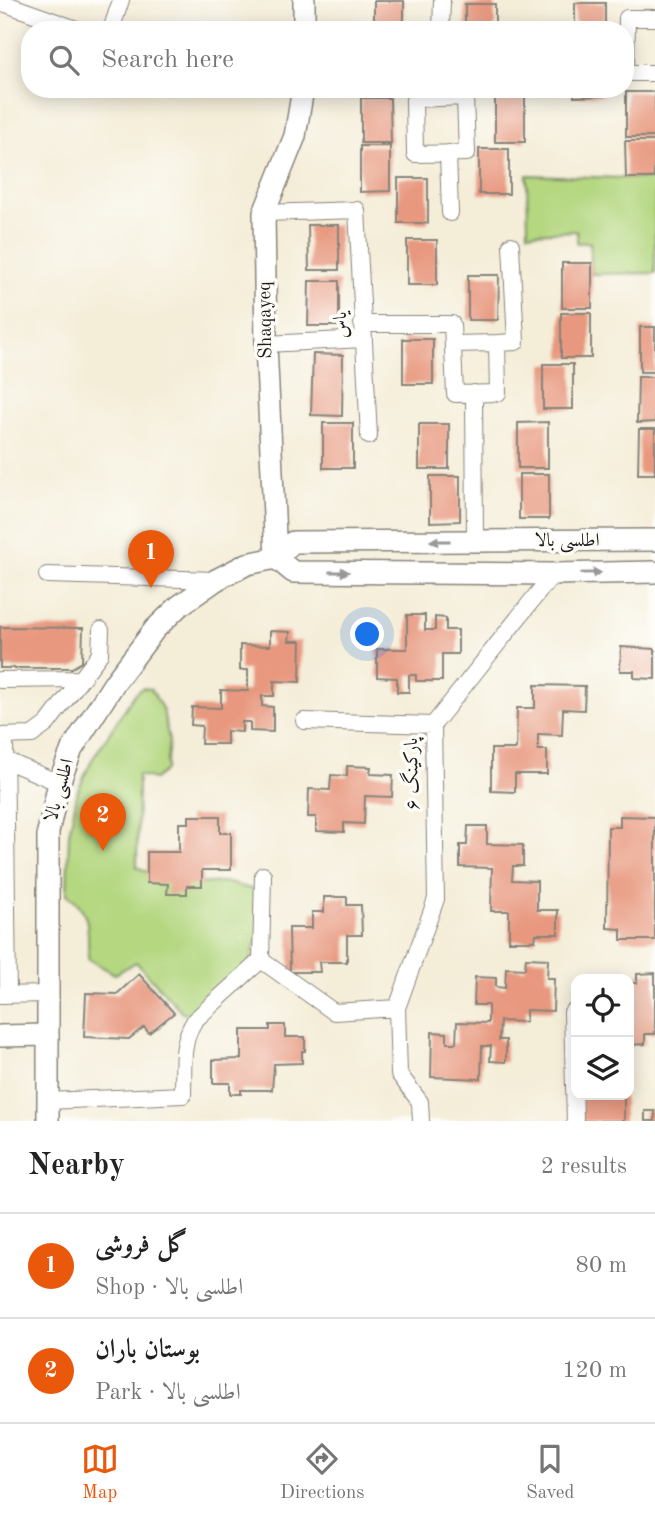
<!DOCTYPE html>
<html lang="en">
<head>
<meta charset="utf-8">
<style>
	:root { --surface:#fff; --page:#f6f6f6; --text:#222; --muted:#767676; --line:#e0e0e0; --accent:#ea580c }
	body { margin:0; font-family:"Old Standard TT",Amiri,serif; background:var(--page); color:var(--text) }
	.controls { position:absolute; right:21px; bottom:21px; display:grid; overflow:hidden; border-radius:14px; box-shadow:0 4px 18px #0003 }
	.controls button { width:63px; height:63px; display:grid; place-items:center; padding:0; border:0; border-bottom:2px solid var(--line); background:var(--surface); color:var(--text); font:35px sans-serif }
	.you { position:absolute; left:368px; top:635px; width:24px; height:24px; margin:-18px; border:5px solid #fff; border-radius:50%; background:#1a73e8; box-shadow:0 0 0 10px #1a73e833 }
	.badge { display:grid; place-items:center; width:46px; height:46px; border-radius:50%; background:var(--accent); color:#fff; font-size:23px; font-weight:700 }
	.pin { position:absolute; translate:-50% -58px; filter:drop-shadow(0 2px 4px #0008) }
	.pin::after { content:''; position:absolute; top:37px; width:24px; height:21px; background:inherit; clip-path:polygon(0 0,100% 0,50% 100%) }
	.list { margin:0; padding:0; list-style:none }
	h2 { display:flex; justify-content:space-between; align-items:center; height:91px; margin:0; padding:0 28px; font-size:30px }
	h2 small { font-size:23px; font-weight:400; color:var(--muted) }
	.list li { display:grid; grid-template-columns:46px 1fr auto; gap:21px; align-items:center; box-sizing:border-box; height:105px; padding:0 28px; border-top:2px solid var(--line) }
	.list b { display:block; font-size:26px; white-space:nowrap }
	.list p { margin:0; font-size:23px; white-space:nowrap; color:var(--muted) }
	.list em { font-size:23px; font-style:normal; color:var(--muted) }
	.icon { flex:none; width:38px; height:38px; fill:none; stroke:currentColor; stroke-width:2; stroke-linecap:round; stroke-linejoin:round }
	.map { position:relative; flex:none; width:655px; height:1121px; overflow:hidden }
	.search { position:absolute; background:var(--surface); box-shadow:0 4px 18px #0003; left:21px; right:21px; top:21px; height:77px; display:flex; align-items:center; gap:18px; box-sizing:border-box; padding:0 24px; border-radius:28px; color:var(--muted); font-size:26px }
	.sheet { height:301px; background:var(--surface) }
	nav { display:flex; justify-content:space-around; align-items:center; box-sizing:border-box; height:98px; border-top:2px solid var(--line); background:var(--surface); font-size:19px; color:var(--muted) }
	nav a { display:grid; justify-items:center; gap:4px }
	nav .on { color:var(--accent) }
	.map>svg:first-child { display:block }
</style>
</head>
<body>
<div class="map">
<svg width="655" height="1121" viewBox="0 0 655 1121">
	<rect width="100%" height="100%" fill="#fdfcf7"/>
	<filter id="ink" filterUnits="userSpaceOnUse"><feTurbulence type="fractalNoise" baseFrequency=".0143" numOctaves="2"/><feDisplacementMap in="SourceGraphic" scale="14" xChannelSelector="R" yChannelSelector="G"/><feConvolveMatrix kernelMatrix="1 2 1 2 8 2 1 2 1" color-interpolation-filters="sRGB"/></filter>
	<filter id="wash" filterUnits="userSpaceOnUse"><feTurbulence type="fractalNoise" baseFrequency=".00686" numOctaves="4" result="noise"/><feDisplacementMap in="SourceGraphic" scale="28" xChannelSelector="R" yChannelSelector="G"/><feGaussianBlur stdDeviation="1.57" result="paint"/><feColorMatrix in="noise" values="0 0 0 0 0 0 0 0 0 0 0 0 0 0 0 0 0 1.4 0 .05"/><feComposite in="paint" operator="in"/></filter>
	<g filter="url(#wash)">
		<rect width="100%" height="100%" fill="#f4edd8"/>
		<!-- green -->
		<path fill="#b4d780" stroke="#687a4e" stroke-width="2" d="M527,175L655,179V273L592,274L590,242L577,243V231L528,233Z
			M142,688L151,689L163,710L169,741L166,770L154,779L138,775L137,867L174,886L224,882L263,892L261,930L247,969L205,1011L184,1014L136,962L115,974L88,959C88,931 92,911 67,894L69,834L78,790L92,760L134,695Z"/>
		<g id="blocks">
			<!-- building -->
			<path fill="#e8987f" d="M374,1H404V30H374Z
				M575,3H605V30H575Z
				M465,4H495V30H465Z
				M364,89H394V94H364Z
				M574,89H604V96L574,97Z
				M626,92H655V137H626Z
				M495,97H525V142H495Z
				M361,98H390L391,143H361Z
				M625,141H655L654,178H626Z
				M360,146H390V191L360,192Z
				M479,149H509V194H479Z
				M398,178H428V223H398Z
				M308,225H339V270H309Z
				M407,240H437V285H407Z
				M562,263H592V308H562Z
				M468,275H499L498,320H468Z
				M309,281H339V326H308Z
				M561,313H591V358H561Z
				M640,327H655V372H640Z
				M403,339H433V384H403Z
				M313,354L343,355L342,416L311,415Z
				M543,364H573V409H543Z
				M638,377H655V422L637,423Z
				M548,422V468H518V423Z
				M323,423H353V468H323Z
				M419,424H449V469H419Z
				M639,429H655V474H638Z
				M519,474H549V519H519Z
				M430,476H460V521L430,522Z
				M407,615H425V630H435V617L446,618V630H458V654H442V681H416V675H409V692H397V678L377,677V649H407Z
				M0,627L83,628L82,662L72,668H0Z
				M270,631L290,632L289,641H301L300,682L274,681V696H262V706L273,707V732L250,731V722H242V732L227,731V744H201L202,726L191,725L192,707L221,708V690L248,691V670H240V645L270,646Z
				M621,647L655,649V679L634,678V671H620Z
				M535,685L585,686L584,710L563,709L562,735L538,734V750H547V774H515V792L491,791V749H516L517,708H535Z
				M347,766L371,767L370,774L393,775L392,797L365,796L364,824L344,823V832L316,831V817H308L309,789L330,790L331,775L347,776Z
				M189,816H220V833H231V870H202V886H187V894H167L168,884L147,883V852H179V823H189Z
				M620,816L655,817V940H621V929L607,928L608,827H620Z
				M468,826H487V844L523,845V866H513L512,880L537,881V910H558V934H536L535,941H509V911H491L492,868L460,867V845H467Z
				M324,897H347V905H361L362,935H347V962H319L320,972H290L289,928H312V912H324Z
				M526,958L548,959L547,978H554L553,1011L526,1010V1022L500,1021L499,1040H506V1062L490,1061L491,1046H482L481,1079L431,1077L432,1032L447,1033V1043H456L457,1022L488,1023V1005H474L475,977L496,978V987L505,988L506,968L525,969Z
				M655,973V1034H645V1044L629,1045V983H637V974Z
				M139,974L174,1013L149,1033L144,1027L129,1039L84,1037L86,993L117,994Z
				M270,1025H285V1037H305V1051H302V1063L274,1064L272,1090H241V1094H230V1083H213V1060L241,1059V1030H270Z
				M581,1095H624V1121H581Z
				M645,1111H655V1121H645Z"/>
		</g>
	</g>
	<g filter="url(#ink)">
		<use href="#blocks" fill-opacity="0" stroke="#88847a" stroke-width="2"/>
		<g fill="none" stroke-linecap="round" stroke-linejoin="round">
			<!-- minor casing -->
			<g stroke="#88847a" stroke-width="18">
				<path id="minor" d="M0,4H6L79,30
					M655,18H627L626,73H655
					M111,30L121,0
					M441,30L442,0
					M465,97L467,153L415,154L414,99Z
					M448,153L450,213
					M264,213L357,210L369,436
					M362,324H452L455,394L498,393L497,343L454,344
					M497,343L516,342L511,245
					M266,344L364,339
					M474,393L475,541
					M47,575L216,580
					M0,680L80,679
					M304,721L433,725
					M0,736L32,735L47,724L100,654L101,630
					M5,736L8,995
					M5,760L59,783
					M261,960L334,1012L397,1008
					M0,995L48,994
					M572,1012L575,1121
					M48,1101L183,1095C184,1069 180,1042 195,1020L261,960L263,875
					M421,1121L420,1102L399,1074L397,1008L436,899L433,725L553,574"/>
			</g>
			<!-- tertiary casing -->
			<g stroke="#88847a" stroke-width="24">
				<path id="tertiary" d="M304,30V0
					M276,558L266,344L264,213L295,136L303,89
					M276,558L293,572L553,574L655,572
					M0,1036L47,1035
					M48,1121V832L59,783L72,749L115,682L155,629L179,606L216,580L247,564L276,558L293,542L655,540"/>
			</g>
			<!-- minor -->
			<use href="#minor" stroke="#fff" stroke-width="16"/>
			<!-- tertiary -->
			<use href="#tertiary" stroke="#fff" stroke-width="21"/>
		</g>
		<!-- one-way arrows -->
		<defs><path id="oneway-solid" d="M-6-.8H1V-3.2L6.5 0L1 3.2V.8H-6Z" transform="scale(1.75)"/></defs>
		<g fill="#999">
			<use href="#oneway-solid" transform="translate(440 541) rotate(180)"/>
			<use href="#oneway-solid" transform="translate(339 572)"/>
			<use href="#oneway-solid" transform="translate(591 573) rotate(-1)"/>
		</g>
	</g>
	<g text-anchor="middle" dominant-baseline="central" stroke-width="7" stroke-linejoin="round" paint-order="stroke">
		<!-- street labels -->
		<g font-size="19" fill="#1c1c1c" stroke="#fdfcf7">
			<text transform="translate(266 320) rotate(-91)">Shaqayeq</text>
			<text transform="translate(342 325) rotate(-93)">یاس</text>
			<text x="567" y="541">اطلسی بالا</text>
			<text transform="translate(413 774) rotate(-91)">پارکینگ ۶</text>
			<text transform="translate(60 791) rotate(-74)">اطلسی بالا</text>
		</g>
	</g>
</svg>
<div class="controls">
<button><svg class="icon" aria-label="locate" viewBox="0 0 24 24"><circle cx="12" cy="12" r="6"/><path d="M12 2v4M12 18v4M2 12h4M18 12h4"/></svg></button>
<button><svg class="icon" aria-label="layers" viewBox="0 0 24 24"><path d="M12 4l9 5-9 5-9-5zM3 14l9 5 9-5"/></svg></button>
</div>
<div class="you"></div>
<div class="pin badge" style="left:151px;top:588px">1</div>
<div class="pin badge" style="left:103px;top:851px">2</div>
<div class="search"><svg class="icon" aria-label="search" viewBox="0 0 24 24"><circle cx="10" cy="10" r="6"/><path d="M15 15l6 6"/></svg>Search here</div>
</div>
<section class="sheet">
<h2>Nearby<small>2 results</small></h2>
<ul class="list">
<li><span class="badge">1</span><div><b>گل فروشی</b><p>Shop · اطلسی بالا</p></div><em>80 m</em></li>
<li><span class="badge">2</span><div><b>بوستان باران</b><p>Park · اطلسی بالا</p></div><em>120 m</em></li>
</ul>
</section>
<nav>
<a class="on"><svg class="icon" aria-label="map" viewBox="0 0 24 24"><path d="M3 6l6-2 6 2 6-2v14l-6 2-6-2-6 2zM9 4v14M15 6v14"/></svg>Map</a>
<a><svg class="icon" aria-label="directions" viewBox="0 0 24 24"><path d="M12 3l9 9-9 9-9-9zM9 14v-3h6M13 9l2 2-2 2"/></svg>Directions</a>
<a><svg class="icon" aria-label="saved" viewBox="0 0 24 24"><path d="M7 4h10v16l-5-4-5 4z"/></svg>Saved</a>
</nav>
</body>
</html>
